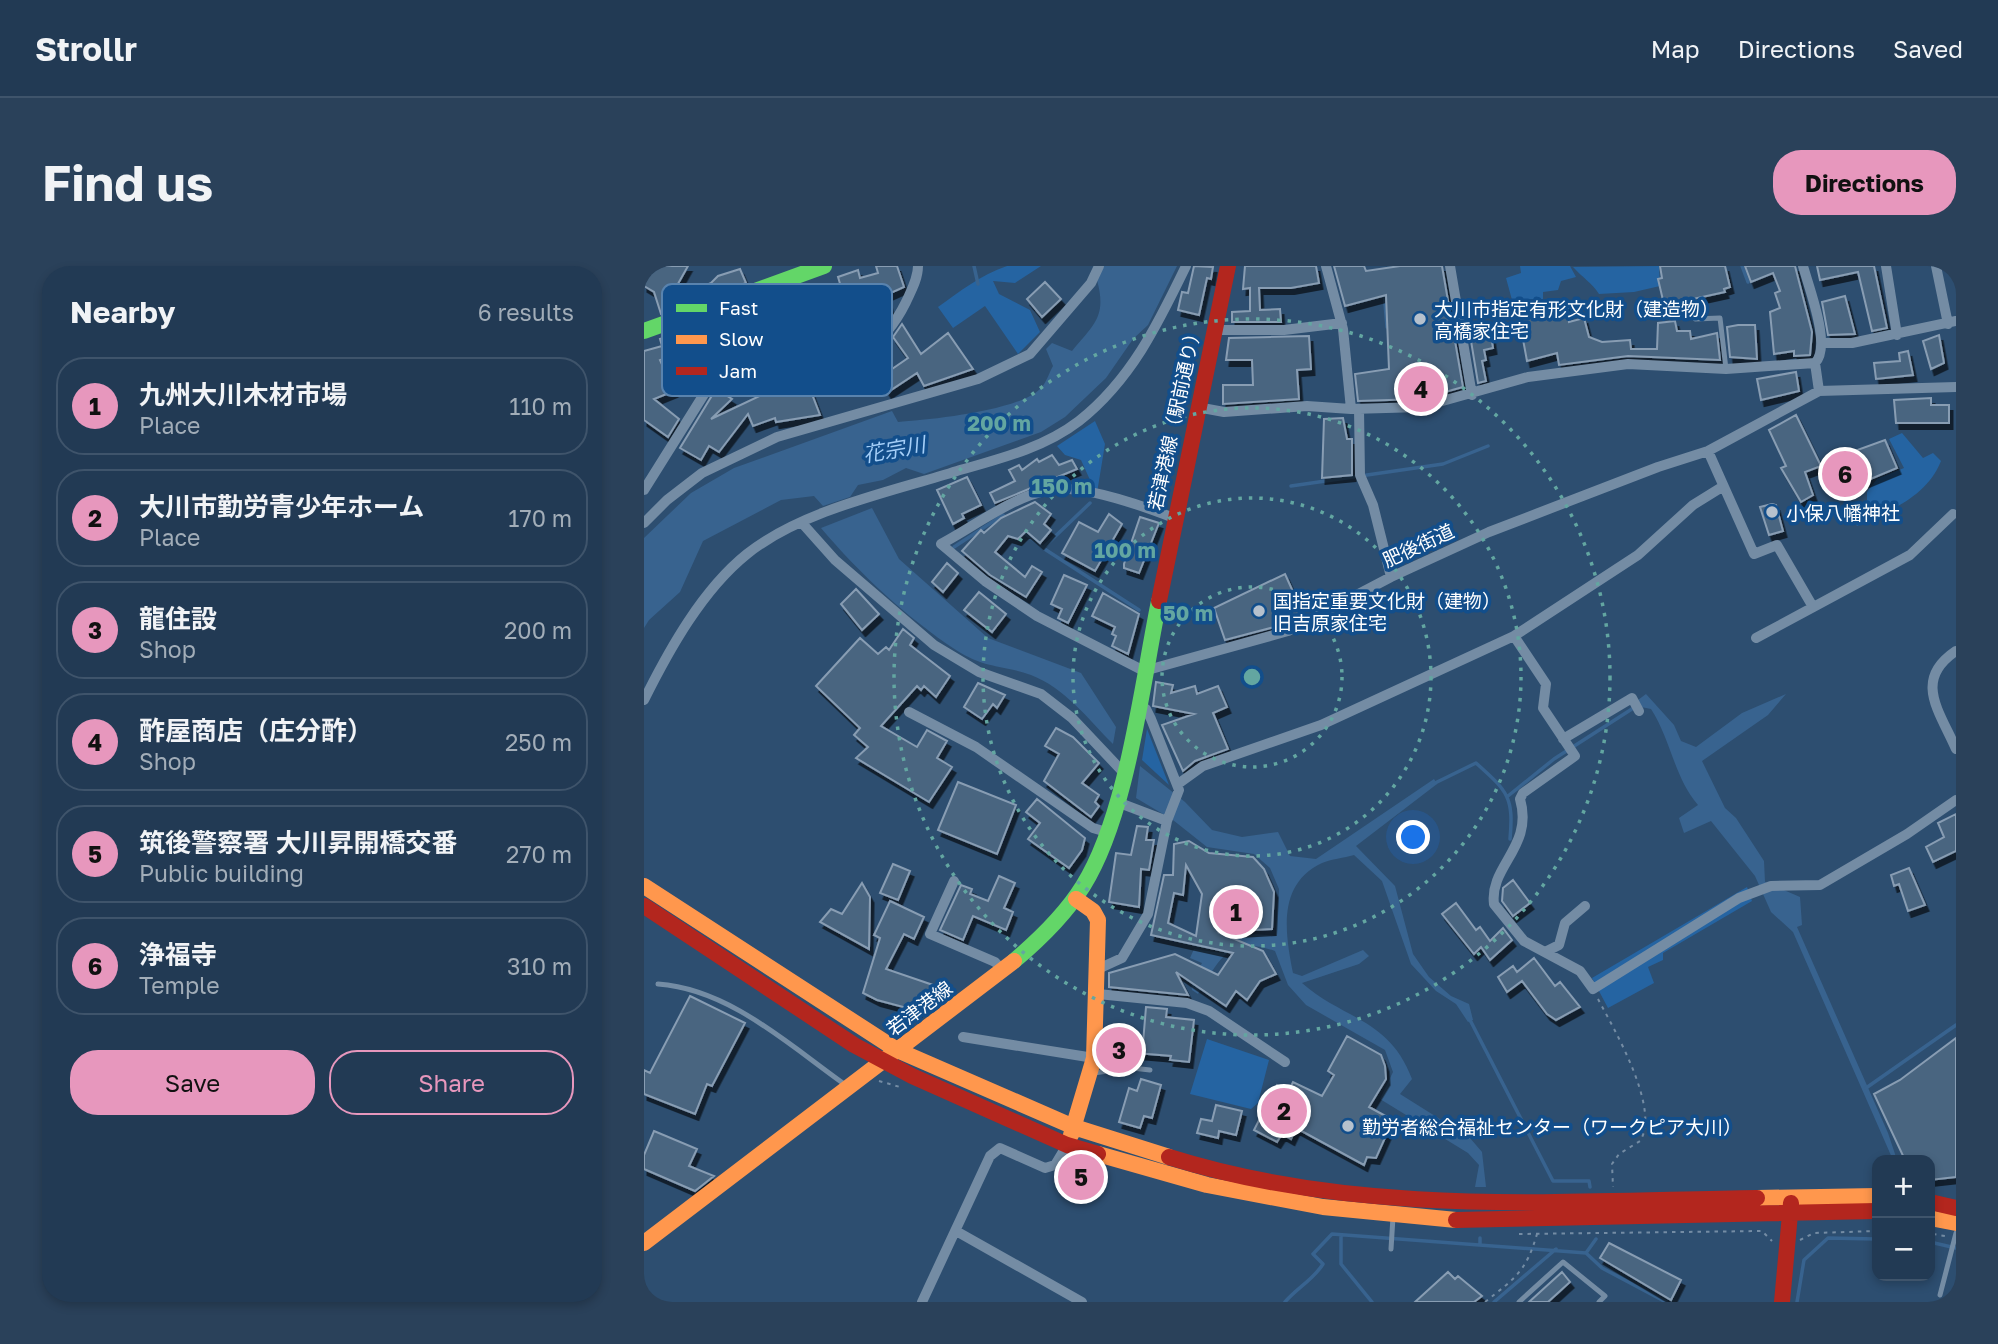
<!DOCTYPE html>
<html lang="en">
<head>
<meta charset="utf-8">
<style>
	:root { --surface:#223a54; --page:#2a415a; --text:#f1f3f6; --muted:#a2adb8; --line:#3f546b; --accent:#e797bd }
	body { margin:0; font-family:"Golos Text","Noto Sans JP",sans-serif; background:var(--page); color:var(--text) }
	.controls { position:absolute; right:21px; bottom:21px; display:grid; overflow:hidden; border-radius:14px; box-shadow:0 4px 10px #0003 }
	.controls button { width:63px; height:63px; display:grid; place-items:center; padding:0; border:0; border-bottom:2px solid var(--line); background:var(--surface); color:var(--text); font:35px sans-serif }
	.you { position:absolute; left:770px; top:572px; width:24px; height:24px; margin:-18px; border:5px solid #fff; border-radius:50%; background:#1a73e8; box-shadow:0 0 0 10px #1a73e833 }
	.badge { display:grid; place-items:center; width:46px; height:46px; border-radius:50%; background:var(--accent); color:#111; font-size:23px; font-weight:700 }
	.pin { position:absolute; translate:-50% -50%; border:4px solid #fff; box-shadow:0 2px 7px #0006 }
	.list { margin:0; padding:0; list-style:none }
	h2 { display:flex; justify-content:space-between; align-items:center; height:91px; margin:0; padding:0 28px; font-size:30px }
	h2 small { font-size:23px; font-weight:400; color:var(--muted) }
	.list li { display:grid; grid-template-columns:46px 1fr auto; gap:21px; align-items:center; box-sizing:border-box; height:98px; margin:0 14px 14px; padding:0 14px; border:2px solid var(--line); border-radius:28px }
	.list b { display:block; font-size:26px; white-space:nowrap }
	.list p { margin:0; font-size:23px; white-space:nowrap; color:var(--muted) }
	.list em { font-size:23px; font-style:normal; color:var(--muted) }
	.actions { display:flex; gap:14px; padding:21px 28px }
	.actions a { flex:1; padding:16px 0; border:2px solid var(--accent); border-radius:28px; text-align:center; font-size:24px; color:var(--accent) }
	.actions .main { background:var(--accent); color:#111 }
	.map { position:relative; flex:none; width:1312px; height:1036px; overflow:hidden; border-radius:28px }
	header { display:flex; align-items:center; gap:42px; box-sizing:border-box; height:98px; padding:0 35px; background:var(--surface); border-bottom:2px solid var(--line) }
	header strong { font-size:33px }
	nav { display:flex; gap:38px; margin-inline-start:auto; font-size:24px }
	.intro { display:flex; align-items:center; justify-content:space-between; box-sizing:border-box; height:168px; padding:0 42px }
	h1 { margin:0; font-size:49px }
	.button { padding:18px 32px; border-radius:28px; background:var(--accent); color:#111; font-size:24px; font-weight:700 }
	main { display:flex; gap:42px; padding:0 42px }
	aside { flex:1; background:var(--surface); border-radius:28px; box-shadow:0 4px 10px #0003 }
	.map>svg:first-child { display:block }
</style>
</head>
<body>
<header>
<strong>Strollr</strong>
<nav><a>Map</a><a>Directions</a><a>Saved</a></nav>
</header>
<div class="intro"><h1>Find us</h1><a class="button">Directions</a></div>
<main>
<aside>
<h2>Nearby<small>6 results</small></h2>
<ul class="list">
<li><span class="badge">1</span><div><b>九州大川木材市場</b><p>Place</p></div><em>110 m</em></li>
<li><span class="badge">2</span><div><b>大川市勤労青少年ホーム</b><p>Place</p></div><em>170 m</em></li>
<li><span class="badge">3</span><div><b>龍住設</b><p>Shop</p></div><em>200 m</em></li>
<li><span class="badge">4</span><div><b>酢屋商店（庄分酢）</b><p>Shop</p></div><em>250 m</em></li>
<li><span class="badge">5</span><div><b>筑後警察署 大川昇開橋交番</b><p>Public building</p></div><em>270 m</em></li>
<li><span class="badge">6</span><div><b>浄福寺</b><p>Temple</p></div><em>310 m</em></li>
</ul>
<div class="actions"><a class="main">Save</a><a>Share</a></div>
</aside>
<div class="map">
<svg width="1312" height="1036" viewBox="0 0 1312 1036">
	<defs>
		<filter id="shadow"><feDropShadow dx="3.5" dy="6" stdDeviation="0" flood-color="#0009"/></filter>
	</defs>
	<rect width="100%" height="100%" fill="#2d4e70"/>
	<!-- green -->
	<path fill="#2564a2" d="M363,0H397L371,17L349,15L355,28L386,44L396,66L374,88L341,40L309,62L294,41C317,25 336,9 363,0Z
		M876,0H926L932,11L917,15L914,24L899,26V33L868,34L862,12L877,7Z
		M1015,0L1016,20L990,26L955,28C948,17 938,11 929,1Z
		M451,155L461,178L453,227L441,223L446,214L437,194L421,189L413,180Z
		M1258,167L1279,192L1289,187L1297,195C1282,232 1246,244 1213,260L1205,246L1223,235V226L1233,213L1260,202L1245,173Z
		M503,463L525,519L498,494Z
		M1103,621L1108,635L1019,687V694L1004,701L1010,717L964,742L948,712Z
		M563,773L625,794L614,837L607,843L546,828Z"/>
	<!-- water -->
	<path fill="#38638f" d="M460,0H533L504,59L489,73L462,112L421,151L397,166L280,208L262,202L239,214L214,219L206,231L179,240L170,230L137,234L59,275L36,326L5,354L0,362V272L47,227L90,202L248,145L254,156C285,154 374,145 396,123C402,118 405,107 409,100L402,83L408,77L428,85C450,58 463,51 453,14Z
		M228,242L255,293L344,372L437,407L472,461L469,478C444,453 421,422 387,409C360,399 341,403 312,384C262,351 215,307 177,262Z
		M1002,428L1030,459L1037,475L1052,481L1098,447L1142,428L1124,449L1058,495L1081,542L1092,552L1120,595L1121,616L1156,631L1158,659L1153,661L1244,867L1253,894H1249L1149,666L1127,646L1111,610L1067,555L1040,567L1035,552L1054,539C1030,511 1027,474 1007,443L997,441L994,434Z
		M496,500L541,536L568,564L598,571L634,566L646,590L672,593L790,513L793,518L712,580L751,620L769,688L785,711L807,730L825,738L829,754L824,756L812,738L792,725L767,698L738,615L710,589C700,592 687,593 678,597C633,618 641,667 649,707L658,710L719,684L725,690L715,698L658,717C700,754 745,752 768,813L756,828L826,872L838,886L842,921H831L835,899L824,887L736,833L749,806L741,784L662,739L644,719L631,685C585,669 577,691 554,728L548,724L547,718L558,697L546,692L550,683L578,687L591,672L611,668L633,670L635,623L626,602L610,588L563,581L529,554L492,532Z"/>
	<g fill="none" stroke-linecap="round" stroke-linejoin="round">
		<!-- stream -->
		<path stroke="#38638f" stroke-width="3.5" d="M330,0L334,18
			M1098,0L1104,16
			M740,25L743,61
			M647,220L799,198L844,180
			M378,265L399,282L495,344
			M310,281L359,249L364,253
			M399,282L446,237
			M789,518L832,497C863,525 870,530 866,573
			M864,530L910,493L991,441
			M825,752L909,915H945L946,921
			M1222,822L1312,759
			M697,969V998L728,1036
			M836,972V979
			M1286,976L1312,982
			M942,987L952,973
			M641,1036C653,1022 670,1013 679,998L669,988L688,968L942,987L958,1002L1022,1036
			M850,1036L912,983
			M1153,1036L1160,994L1184,972L1233,973"/>
	</g>
	<!-- building -->
	<path fill="#4a6580" stroke="#889db3" stroke-width="2" fill-rule="evenodd" filter="url(#shadow)" d="M9,0H44L26,32L49,19L52,24L67,17L74,10L96,3L102,17L17,48L10,26L0,20V13Z
		M232,0H253L260,21L242,29L247,46L235,63L214,73L212,68L229,59L223,44L229,42L225,25L200,31L194,11L214,4L216,12L234,7Z
		M550,0L569,1L567,13L563,12L555,49L534,44L538,26L544,27Z
		M601,0H672L675,17L647,22H615L616,44L636,43L637,56H588V46L606,45V22L599,23Z
		M690,0H720L722,5L756,0H798L819,121L776,133L714,135L711,108L745,103L742,29L701,40Z
		M1016,0H1081L1086,21L1080,23L1081,26L1049,33L1051,40L1022,47L1014,13L1018,12Z
		M1101,0H1151L1168,66L1166,89L1150,90V85L1130,88L1126,46L1136,42L1131,27L1136,25L1129,7L1107,16Z
		M1173,0H1230L1243,62L1228,65L1214,6L1176,14Z
		M401,16L417,33L398,51L383,33Z
		M145,25L158,59L200,39L209,59L133,92L152,106L150,107L119,92L87,85L83,92L69,84L61,88L59,83L42,90L40,86L16,94L30,125L10,133L35,153L24,171L0,154V85L18,80L16,73L49,63L47,59L96,42L102,58L119,52L115,35L127,30L128,34Z
		M1201,30L1211,68L1184,69L1178,36Z
		M923,34L925,56L940,52L945,71L958,76L986,74L987,83H1013L1014,57L1031,55L1033,65H1046L1047,73L1073,67L1076,94L984,90L915,99L913,87L883,95L875,52L908,42L907,35Z
		M258,58L277,88L304,67L329,103L280,120L273,107L244,126L235,112L264,92L249,71Z
		M1094,59H1111L1113,93L1086,91L1083,61Z
		M847,69L849,82L840,84L842,94L838,95L842,115L834,117L827,75Z
		M1295,69L1300,97L1287,103L1279,75Z
		M665,70L667,103L653,104L655,133L579,138V119H609L608,94H582L585,72Z
		M1264,85L1269,109L1232,113L1230,97L1256,95L1255,87Z
		M1152,106L1155,125L1117,134L1113,113Z
		M139,119L148,128L166,123L176,149L132,156L131,152L109,160L104,148L75,186L65,180L57,194L36,182L72,123L88,133L67,153Z
		M1287,132V139H1305V157H1252L1250,134Z
		M1152,149L1177,200L1161,206L1169,229L1157,236L1137,202L1142,200L1125,164Z
		M699,152L703,173H708V209L678,212L680,153Z
		M1241,174L1253,202L1193,227L1180,196Z
		M408,189L415,199L428,194L433,203L351,237L346,227L371,215L365,204L375,199L378,204L393,193L395,196Z
		M323,211L337,239L318,248L320,252L309,258L293,224Z
		M391,236L407,248L400,258L407,264L396,277L382,265L374,273L364,270L351,286L381,311L388,300L398,306L382,331L346,309L318,285L337,264L340,267L357,252Z
		M1128,238L1132,239L1139,265L1125,269L1116,241Z
		M465,248L478,258L451,305L418,287L435,256L454,266Z
		M496,251L515,257L495,307L480,302V298Z
		M303,297L314,307L299,326L288,316Z
		M641,308L659,348L638,359L581,374L570,342Z
		M420,309L443,319L424,357L414,352L418,343L407,338Z
		M212,323L235,348L218,364L197,338Z
		M335,326L362,348L348,366L320,344Z
		M459,327L495,348L484,388L468,380L472,370L468,368L471,361L448,350Z
		M259,363L270,372L266,379L306,410L292,431L280,420L277,424L273,420L237,460L273,481L283,464L303,475L293,492L308,501L285,536L212,492L224,481L210,469L216,462L172,420L216,372L234,388L242,381L245,384Z
		M512,416L529,419L527,427L551,420L553,428L574,420L583,441L569,447L584,483L551,495L539,505L518,459L550,448L509,440Z
		M334,417L361,429L353,442L349,438L338,453L320,441Z
		M412,462L429,471L455,497L438,517L455,529L451,536L455,540L447,551L400,515L415,488L401,480Z
		M314,516L372,539L353,588L294,564Z
		M393,533L441,572L438,584L425,602L384,573L396,557L382,546Z
		M1312,548V585L1289,596L1282,581L1300,571L1294,557Z
		M493,560L504,561L502,574H510L505,604L497,603L495,641L465,636L472,587L487,589Z
		M545,575L565,587L609,591L620,603L630,626L628,663L574,666L619,685L632,708L616,715L603,734L592,725L582,740L532,706L544,729L465,721V707L531,688L574,709L589,687L507,669L520,609H529L530,578ZM542,599L558,628L552,670L524,657L530,627L539,629Z
		M249,598L266,605L254,634L236,627Z
		M1265,602L1281,639L1264,645L1255,618L1250,620L1247,609Z
		M355,610L371,617L360,642L369,646L362,664L329,650L319,674L296,664L317,619L328,623L326,628L344,635Z
		M869,614L886,637L869,650L858,635L859,622Z
		M218,617L226,631L225,683L176,656L187,643L198,648Z
		M246,635L280,651L270,673L260,668L242,703L289,719L286,733L274,745L233,734L219,727L236,672L230,669Z
		M812,637L832,664L836,661L846,675L859,662L868,674L846,694L837,681L830,688L798,648Z
		M890,692L911,720L916,716L936,741L912,754L903,748L878,715L863,726L854,711L869,700L873,706Z
		M46,730L101,757L68,820L63,818L51,848L0,828V804L6,807Z
		M502,741L523,743L522,751L550,754L545,796L526,794L527,790L492,787L491,791H475V797H459L462,769L475,771L476,777H499Z
		M703,770L737,789L741,800L742,813L725,841L749,854L732,892L723,891L720,899L652,862L647,873L638,868L633,876L610,864L633,819L645,824L649,816L678,830L690,809L684,805Z
		M1312,772V911L1286,914V894H1261L1230,828L1256,814Z
		M497,813L517,819L508,852L500,850L496,862L475,856L485,822L493,825Z
		M572,839L598,845L592,869L575,865L574,872L553,867L557,853L568,855Z
		M10,865L53,883L45,900L70,910L51,925L0,903V889Z
		M429,901L447,907L444,921L426,915Z
		M965,977L1037,1014L1027,1034L956,992Z
		M804,1006L811,1013L814,1010L838,1030L830,1036H771Z
		M918,1006L926,1016L904,1036H885Z"/>
	<g fill="none" stroke-linecap="round" stroke-linejoin="round">
		<!-- path -->
		<path stroke="#748ca4" stroke-width="2" stroke-dasharray="3.5 5" stroke-linecap="butt" d="M954,733C970,763 1017,843 996,875L975,888L968,898L969,921
			M235,815L256,821
			M875,968L1118,965L1128,975
			M1289,968L1301,970
			M1156,974L1170,967L1233,965
			M841,1036C871,1012 882,1006 893,968"/>
		<!-- lane -->
		<path stroke="#748ca4" stroke-width="5" d="M1051,53L1076,52L1082,103
			M14,718C86,723 146,780 203,820
			M449,807L488,802L506,804
			M747,983L749,951
			M1296,1029L1312,967
			M875,1036L919,996L961,1030L955,1036"/>
		<!-- street -->
		<path stroke="#748ca4" stroke-width="10" d="M682,0L699,63L707,143
			M806,0L828,129
			M1242,0L1253,69
			M1292,0L1304,58
			M570,64H640L698,57
			M1179,77H1208L1312,55
			M1171,97L1175,125
			M553,141L580,146L663,140L707,143L777,141L884,111L984,98L1082,103L1171,97C1188,81 1165,22 1159,0
			M715,143L716,209L729,239L747,311
			M1064,185L1110,288L1133,279L1169,341
			M0,224L67,117C102,86 112,96 149,116C201,98 236,89 262,36C267,25 274,13 274,0
			M530,252C499,240 436,217 404,224C366,232 331,260 297,278L341,315L393,350L500,405L644,365L747,311L845,266L1014,201L1064,185L1175,125L1312,121
			M0,257L23,234L58,207L133,171L334,113L386,88L447,17L455,0
			M158,257L191,294L290,379L335,406L397,428L428,452L480,507
			M870,370L902,418L899,442L931,490L879,527L876,533C890,581 845,600 850,638L880,675L936,705L949,723L1095,632L1127,620L1176,619L1263,568L1312,534
			M1112,372L1266,289L1309,248
			M1312,385C1269,414 1295,444 1312,483
			M0,434C25,384 58,324 103,288C158,244 246,226 313,205C355,193 400,182 435,155C487,114 514,58 542,0
			M265,446L332,481L449,562L466,567
			M919,473L988,432L995,445
			M534,518L559,500L677,459L870,370L994,289L1049,239L1078,221
			M473,536L523,555
			M310,615L286,668L351,696L359,705
			M901,686L915,679L921,657L941,640
			M454,703L478,692L504,648L523,555L535,524L507,453L502,443L494,440
			M454,728L543,737L565,745L641,796
			M319,771L450,792
			M312,965L438,1036
			M278,1036L346,890L356,882L401,902L411,899L423,879"/>
		<!-- fast -->
		<path stroke="#63d668" stroke-width="16" d="M0,65L180,0
			M370,695C396,673 421,649 439,620C483,550 498,418 515,335"/>
		<!-- slow -->
		<path stroke="#ff974d" stroke-width="16" d="M0,620L253,784L430,861L525,891
			M427,869L450,792L454,654L449,645L432,633
			M454,888L563,919L679,941L812,954
			M1113,932L1233,930
			M1286,952L1312,957
			M0,977L370,695"/>
		<!-- jam -->
		<path stroke="#b3261e" stroke-width="16" d="M515,335L584,0
			M0,640L210,779L268,810L423,879L454,888
			M525,891C716,951 915,935 1113,932
			M1286,936L1312,942
			M812,954L1233,945
			M1138,1036L1147,937"/>
	</g>
	<!-- distance rings -->
	<g fill="none" stroke="#63a6a1" stroke-width="3.5" stroke-dasharray="3.5 7">
		<circle cx="608" cy="411" r="90"/>
		<circle cx="608" cy="411" r="179"/>
		<circle cx="608" cy="411" r="269"/>
		<circle cx="608" cy="411" r="358"/>
	</g>
	<!-- markers -->
	<g fill="#b6c1cd" stroke="#124e8b" stroke-width="2.5">
		<circle cx="776" cy="53" r="7"/>
		<circle cx="1128" cy="246" r="7"/>
		<circle cx="615" cy="345" r="7"/>
		<circle cx="704" cy="860" r="7"/>
	</g>
	<g text-anchor="middle" dominant-baseline="central" stroke-width="7" stroke-linejoin="round" paint-order="stroke">
		<!-- poi labels -->
		<g font-size="19" fill="#fff" stroke="#124e8b" text-anchor="start">
			<text x="790" y="42">大川市指定有形文化財（建造物）<tspan x="790" dy="22">高橋家住宅</tspan></text>
			<text x="1142" y="246">小保八幡神社</text>
			<text x="629" y="334">国指定重要文化財（建物）<tspan x="629" dy="22">旧吉原家住宅</tspan></text>
			<text x="718" y="860">勤労者総合福祉センター（ワークピア大川）</text>
		</g>
		<!-- street labels -->
		<g font-size="19" fill="#fff" stroke="#124e8b">
			<text transform="translate(530 151) rotate(-78)">若津港線（駅前通り）</text>
			<text transform="translate(774 279) rotate(-25)">肥後街道</text>
			<text transform="translate(275 742) rotate(-37)">若津港線</text>
		</g>
		<!-- water labels -->
		<g font-size="21" font-style="italic" fill="#a5cff8" stroke="#124e8b">
			<text transform="translate(250 183) rotate(-10)">花宗川</text>
		</g>
	</g>
	<!-- legend -->
	<rect x="18" y="18" width="230" height="112" rx="10" fill="#124e8b" stroke="#5983ae" stroke-width="2"/>
	<rect x="32" y="38" width="31" height="8" fill="#63d668"/>
	<rect x="32" y="69" width="31" height="9" fill="#ff974d"/>
	<rect x="32" y="101" width="31" height="8" fill="#b3261e"/>
	<g font-size="19" fill="#fff">
		<text x="75" y="49">Fast</text>
		<text x="75" y="80">Slow</text>
		<text x="75" y="112">Jam</text>
	</g>
	<circle cx="608" cy="411" r="10" fill="#63a6a1" stroke="#124e8b" stroke-width="3.5"/>
	<g font-size="21" text-anchor="middle" font-weight="bold" fill="#63a6a1" stroke="#124e8b" stroke-width="7" stroke-linejoin="round" paint-order="stroke">
		<text x="355" y="165">200 m</text>
		<text x="418" y="228">150 m</text>
		<text x="481" y="292">100 m</text>
		<text x="544" y="355">50 m</text>
	</g>
</svg>
<div class="controls">
<button>+</button>
<button>−</button>
</div>
<div class="you"></div>
<div class="pin badge" style="left:592px;top:646px">1</div>
<div class="pin badge" style="left:640px;top:845px">2</div>
<div class="pin badge" style="left:475px;top:784px">3</div>
<div class="pin badge" style="left:777px;top:123px">4</div>
<div class="pin badge" style="left:437px;top:911px">5</div>
<div class="pin badge" style="left:1201px;top:208px">6</div>
</div>
</main>
</body>
</html>
